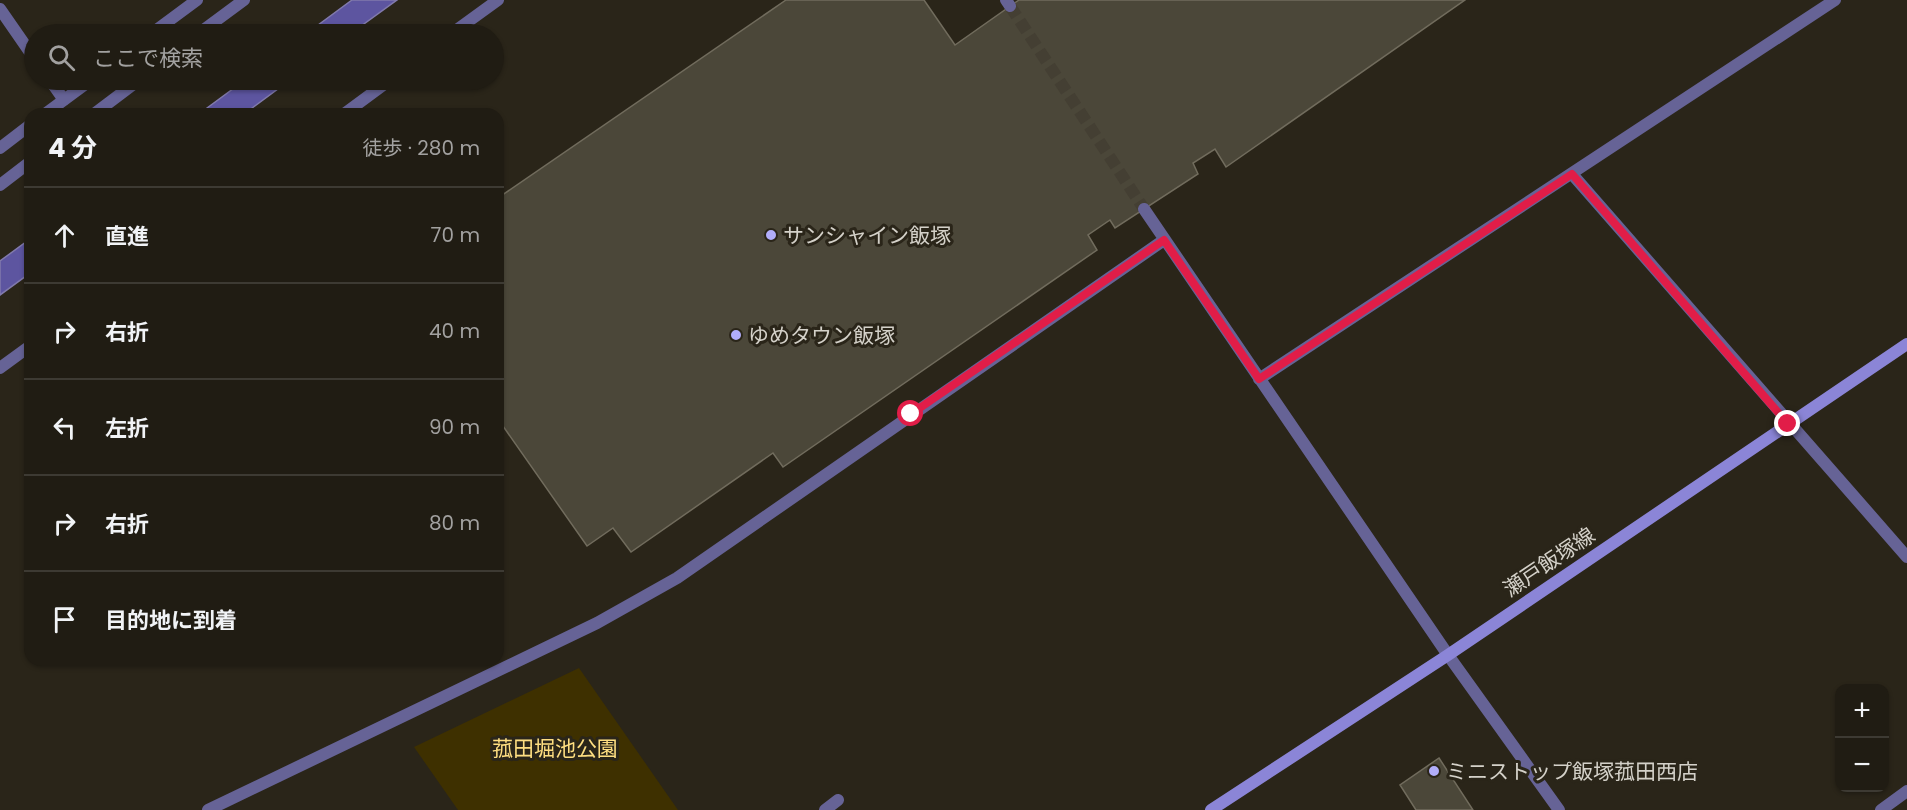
<!DOCTYPE html>
<html lang="ja">
<head>
<meta charset="utf-8">
<style>
	:root { --surface:#201c13; --page:#2d2921; --text:#f1f3f6; --muted:#a2a1a0; --line:#3d3a33 }
	body { margin:0; font-family:Poppins,"Noto Sans JP",sans-serif; background:var(--page); color:var(--text) }
	.controls { position:absolute; right:18px; bottom:18px; display:grid; overflow:hidden; border-radius:12px; box-shadow:0 2px 4px #0004 }
	.controls button { width:54px; height:54px; display:grid; place-items:center; padding:0; border:0; border-bottom:2px solid var(--line); background:var(--surface); color:var(--text); font:30px sans-serif }
	.stop { position:absolute; width:18px; height:18px; margin:-14px; border:4px solid #e11d48; border-radius:50%; background:#fff }
	.stop.end { background:#e11d48; border-color:#fff; box-shadow:0 2px 6px #0008 }
	.list { margin:0; padding:0; list-style:none }
	h2 { display:flex; justify-content:space-between; align-items:center; height:78px; margin:0; padding:0 24px; font-size:26px }
	h2 small { font-size:20px; font-weight:400; color:var(--muted) }
	.list li { display:grid; grid-template-columns:39px 1fr auto; gap:18px; align-items:center; box-sizing:border-box; height:96px; padding:0 24px; border-top:2px solid var(--line) }
	.list b { display:block; font-size:22px; white-space:nowrap }
	.list em { font-size:20px; font-style:normal; color:var(--muted) }
	.icon { flex:none; width:33px; height:33px; fill:none; stroke:currentColor; stroke-width:2; stroke-linecap:round; stroke-linejoin:round }
	.map { position:relative; flex:none; width:1907px; height:810px; overflow:hidden }
	.search { position:absolute; background:var(--surface); box-shadow:0 2px 4px #0004; left:24px; top:24px; width:480px; height:66px; display:flex; align-items:center; gap:15px; box-sizing:border-box; padding:0 21px; border-radius:33px; color:var(--muted); font-size:22px }
	.panel { position:absolute; background:var(--surface); box-shadow:0 2px 4px #0004; left:24px; top:108px; width:480px; height:558px; border-radius:18px }
	.map>svg:first-child { display:block }
</style>
</head>
<body>
<div class="map">
<svg width="1907" height="810" viewBox="0 0 1907 810">
	<rect width="100%" height="100%" fill="#2a2519"/>
	<!-- green -->
	<path fill="#3e3000" d="M579,668L678,810H458L414,747Z"/>
	<!-- water -->
	<path fill="#5d55a0" stroke="#817aac" stroke-width="1.5" d="M352,0H397L350,34H306Z
		M245,80H290L244,114H199Z
		M30,239V273L0,295V261Z"/>
	<!-- building -->
	<path fill="#4b4739" stroke="#716c5d" stroke-width="1.5" d="M786,0H924L955,45L1019,0H1465L1226,167L1215,149L1193,163L1198,174L1115,228L1110,220L1088,235L1097,250L783,467L773,453L631,552L613,528L587,546L498,419V198Z
		M1439,758L1473,810H1416L1400,785Z"/>
	<g fill="none" stroke-linecap="round" stroke-linejoin="round">
		<!-- tertiary-tunnel -->
		<path stroke="#443f33" stroke-width="12" stroke-dasharray="12 6" stroke-linecap="butt" d="M1010,6L1144,209"/>
		<!-- minor -->
		<path stroke="#666396" stroke-width="12" d="M0,9L34,58
			M151,34L197,0
			M198,34L244,0
			M451,34L498,0
			M50,80L64,100
			M45,114L91,80
			M94,114L139,80
			M344,114L390,80
			M0,148L30,125
			M1572,174L1907,557
			M0,185L30,162
			M0,368L30,346
			M825,810L838,800
			M1881,810L1907,791"/>
		<!-- tertiary -->
		<path stroke="#666396" stroke-width="12" d="M1006,0L1010,6
			M1144,209L1448,655L1559,810
			M1259,379L1835,0
			M208,810L597,623L677,578L1164,240"/>
		<!-- secondary -->
		<path stroke="#8b85d7" stroke-width="12" d="M1211,810L1448,655L1907,344"/>
	</g>
	<g fill="none" stroke-linecap="round" stroke-linejoin="round">
		<!-- route -->
		<path stroke="#e11d48" stroke-width="8" d="M911,414L1164,240L1259,379L1572,174L1788,424"/>
	</g>
	<!-- markers -->
	<g fill="#b1adfa" stroke="#2a2519" stroke-width="2">
		<circle cx="771" cy="235" r="6"/>
		<circle cx="736" cy="335" r="6"/>
		<circle cx="1434" cy="771" r="6"/>
	</g>
	<g text-anchor="middle" dominant-baseline="central" stroke-width="6" stroke-linejoin="round" paint-order="stroke">
		<!-- poi labels -->
		<g font-size="21" fill="#d4d1c9" stroke="#2a2519" text-anchor="start">
			<text x="783" y="235">サンシャイン飯塚</text>
			<text x="748" y="335">ゆめタウン飯塚</text>
			<text x="1446" y="771">ミニストップ飯塚菰田西店</text>
		</g>
		<!-- street labels -->
		<g font-size="21" fill="#d4d1c9" stroke="#2a2519">
			<text transform="translate(1549 562) rotate(-34)">瀬戸飯塚線</text>
		</g>
		<!-- park labels -->
		<g font-size="21" fill="#fede81" stroke="#2a2519">
			<text x="555" y="748">菰田堀池公園</text>
		</g>
	</g>
</svg>
<div class="controls">
<button>+</button>
<button>−</button>
</div>
<div class="stop" style="left:911px;top:414px"></div>
<div class="stop end" style="left:1788px;top:424px"></div>
<div class="search"><svg class="icon" aria-label="search" viewBox="0 0 24 24"><circle cx="10" cy="10" r="6"/><path d="M15 15l6 6"/></svg>ここで検索</div>
<section class="panel">
<h2>4 分<small>徒歩 · 280 m</small></h2>
<ul class="list">
<li><svg class="icon" aria-label="ahead" viewBox="0 0 24 24"><path d="M12 20V5M6 11l6-6 6 6"/></svg><div><b>直進</b></div><em>70 m</em></li>
<li><svg class="icon" aria-label="right" viewBox="0 0 24 24"><path d="M7 20v-9h11M14 6l5 5-5 5"/></svg><div><b>右折</b></div><em>40 m</em></li>
<li><svg class="icon" aria-label="left" viewBox="0 0 24 24"><path d="M17 20v-9H6M10 6l-5 5 5 5"/></svg><div><b>左折</b></div><em>90 m</em></li>
<li><svg class="icon" aria-label="right" viewBox="0 0 24 24"><path d="M7 20v-9h11M14 6l5 5-5 5"/></svg><div><b>右折</b></div><em>80 m</em></li>
<li><svg class="icon" aria-label="arrive" viewBox="0 0 24 24"><path d="M6 21V4h12l-3 4 3 4H6"/></svg><div><b>目的地に到着</b></div></li>
</ul>
</section>
</div>
</body>
</html>
